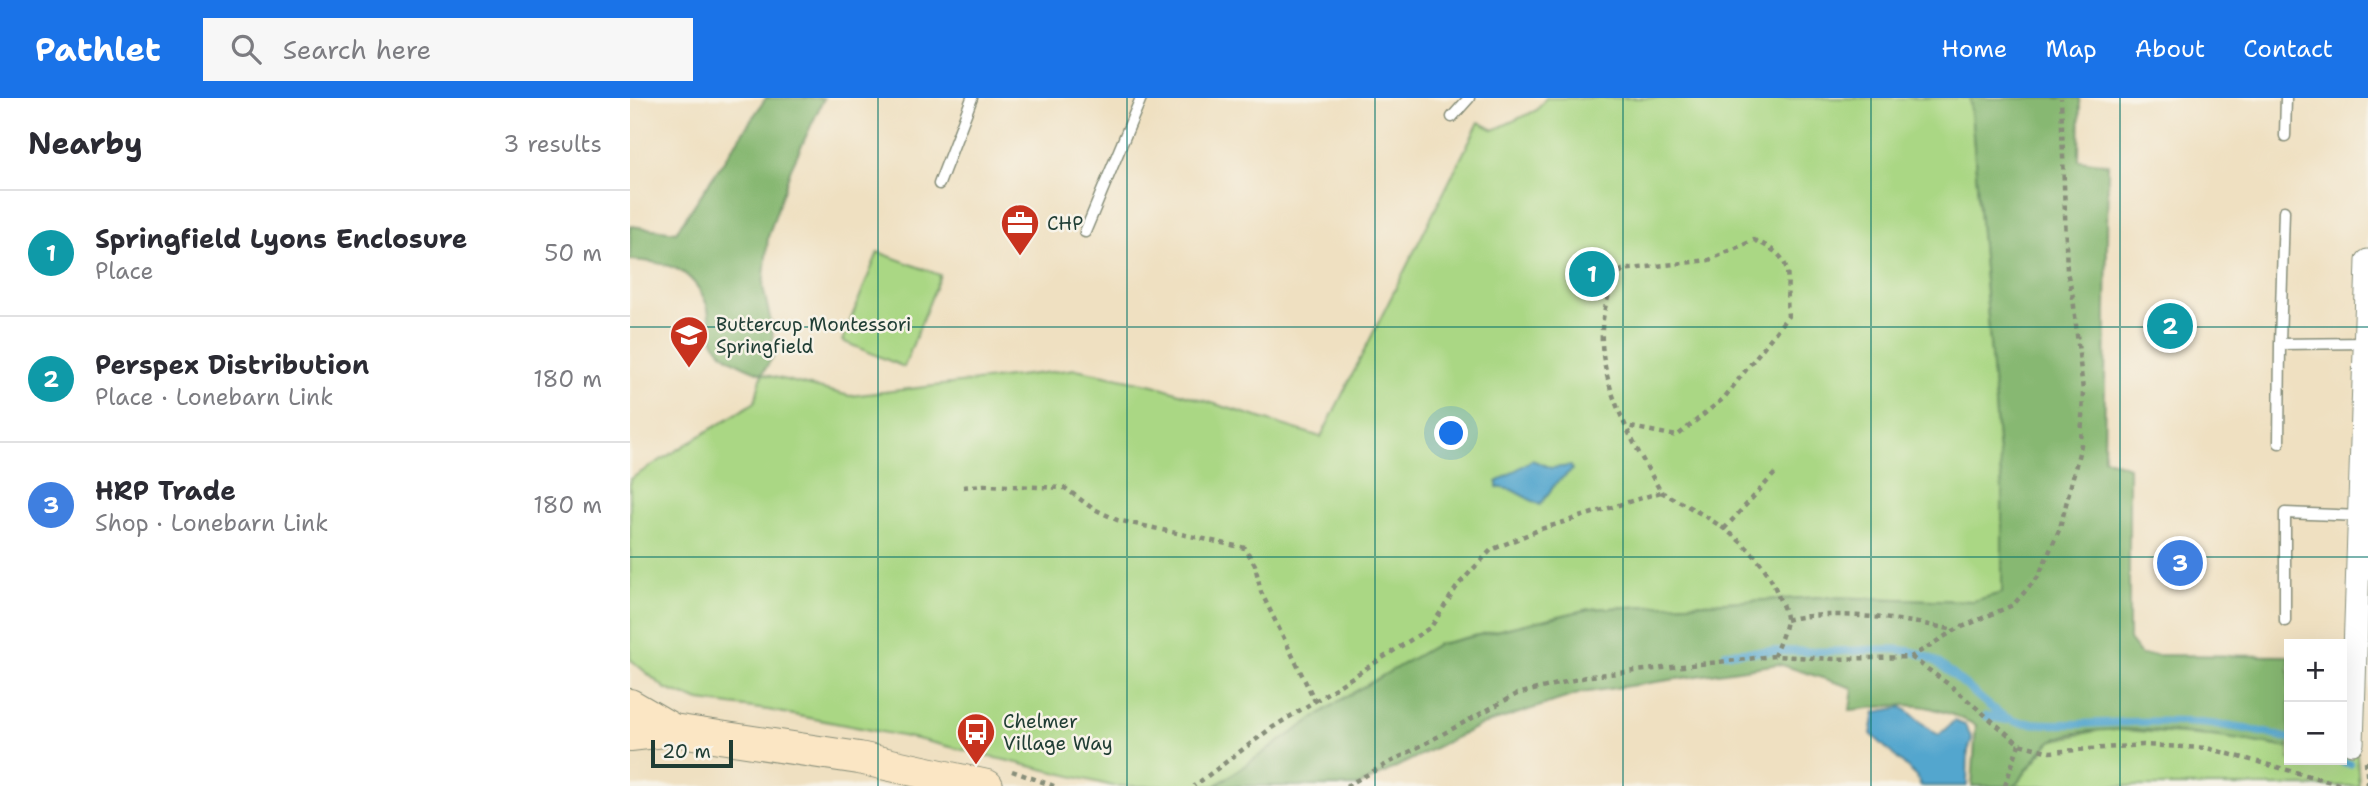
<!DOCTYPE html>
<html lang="en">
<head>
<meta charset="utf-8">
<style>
	:root { --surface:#fff; --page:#f7f7f7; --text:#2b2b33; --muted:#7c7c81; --line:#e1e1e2; --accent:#1a73e8 }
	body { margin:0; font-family:"Shantell Sans",sans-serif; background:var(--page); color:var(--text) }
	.controls { position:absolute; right:21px; bottom:21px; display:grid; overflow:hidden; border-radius:0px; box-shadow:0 7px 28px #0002 }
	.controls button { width:63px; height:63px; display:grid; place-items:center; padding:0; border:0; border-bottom:2px solid var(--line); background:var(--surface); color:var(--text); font:35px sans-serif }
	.scale { position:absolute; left:21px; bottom:18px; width:82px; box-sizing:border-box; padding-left:7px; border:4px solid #1f3d34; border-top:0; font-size:19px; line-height:24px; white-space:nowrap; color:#1f3d34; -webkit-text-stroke:5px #f7f3e8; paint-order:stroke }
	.you { position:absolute; left:822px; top:336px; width:24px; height:24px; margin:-18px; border:5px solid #fff; border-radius:50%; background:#1a73e8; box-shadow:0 0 0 10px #1a73e833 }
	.badge { display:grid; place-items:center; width:46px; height:46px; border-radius:50%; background:var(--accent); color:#fff; font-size:23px; font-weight:700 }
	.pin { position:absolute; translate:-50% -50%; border:4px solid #fff; box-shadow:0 2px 7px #0006 }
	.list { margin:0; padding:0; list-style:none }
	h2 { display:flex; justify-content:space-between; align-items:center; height:91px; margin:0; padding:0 28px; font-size:30px }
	h2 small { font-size:23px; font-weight:400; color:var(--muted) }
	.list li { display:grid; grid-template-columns:46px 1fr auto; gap:21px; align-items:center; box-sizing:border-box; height:126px; padding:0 28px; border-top:2px solid var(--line) }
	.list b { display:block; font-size:26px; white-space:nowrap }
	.list p { margin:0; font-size:23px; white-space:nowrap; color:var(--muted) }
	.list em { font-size:23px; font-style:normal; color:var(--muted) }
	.icon { flex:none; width:38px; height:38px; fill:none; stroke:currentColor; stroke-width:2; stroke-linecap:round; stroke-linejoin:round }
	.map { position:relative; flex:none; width:1738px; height:688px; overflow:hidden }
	header { display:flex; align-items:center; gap:42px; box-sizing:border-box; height:98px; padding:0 35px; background:var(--accent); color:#fff }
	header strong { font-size:33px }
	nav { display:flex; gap:38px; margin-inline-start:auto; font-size:24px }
	.search { width:490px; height:63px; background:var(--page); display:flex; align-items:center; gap:18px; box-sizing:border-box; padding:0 24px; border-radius:0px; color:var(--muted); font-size:26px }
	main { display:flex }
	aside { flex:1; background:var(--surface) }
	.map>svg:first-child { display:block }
</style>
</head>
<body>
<header>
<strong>Pathlet</strong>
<div class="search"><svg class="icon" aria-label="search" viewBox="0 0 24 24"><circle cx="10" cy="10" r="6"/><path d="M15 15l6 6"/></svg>Search here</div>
<nav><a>Home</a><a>Map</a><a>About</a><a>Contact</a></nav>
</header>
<main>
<aside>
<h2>Nearby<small>3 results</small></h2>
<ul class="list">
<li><span class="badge" style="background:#0f9aa8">1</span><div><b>Springfield Lyons Enclosure</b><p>Place</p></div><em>50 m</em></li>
<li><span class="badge" style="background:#0f9aa8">2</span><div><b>Perspex Distribution</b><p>Place · Lonebarn Link</p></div><em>180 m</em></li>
<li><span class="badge" style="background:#3f7fe0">3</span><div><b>HRP Trade</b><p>Shop · Lonebarn Link</p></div><em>180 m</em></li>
</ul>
</aside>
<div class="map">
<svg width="1738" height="688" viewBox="0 0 1738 688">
	<rect width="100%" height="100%" fill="#f7f3e8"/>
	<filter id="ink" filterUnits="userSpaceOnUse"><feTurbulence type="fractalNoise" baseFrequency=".0143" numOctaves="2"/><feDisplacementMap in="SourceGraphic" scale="14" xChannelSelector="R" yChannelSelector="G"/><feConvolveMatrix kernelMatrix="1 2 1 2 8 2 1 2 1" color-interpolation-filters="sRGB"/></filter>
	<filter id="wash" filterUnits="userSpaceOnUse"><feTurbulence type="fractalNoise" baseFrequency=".00686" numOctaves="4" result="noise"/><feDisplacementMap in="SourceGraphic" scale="28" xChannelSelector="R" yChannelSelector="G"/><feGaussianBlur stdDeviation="1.57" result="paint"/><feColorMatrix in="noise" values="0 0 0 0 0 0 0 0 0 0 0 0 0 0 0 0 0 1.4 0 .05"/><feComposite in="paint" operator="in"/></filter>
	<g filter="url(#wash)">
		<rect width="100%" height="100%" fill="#efe0c1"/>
		<!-- green -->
		<path fill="#aad784" stroke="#648a5c" stroke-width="2" d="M916,0H1340L1372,392V495L1343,503L1192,499L959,511L806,547L709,603L585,688H483L287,641L138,612L70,603L36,591L0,561V381L125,304L132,276L220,298L446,271L524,287L691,339L849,24L864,32L907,12Z
			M248,154L310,177L274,269L212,243Z
			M1474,631L1595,639L1659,650V662H1712V656H1727L1729,688H1385L1421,643Z"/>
		<!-- forest -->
		<path fill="#87b872" stroke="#537a53" stroke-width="2" d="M136,0H194L161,70L138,139L133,189L142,229L144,257L132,276C114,269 95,262 84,244C78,233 81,218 77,207C62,169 37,164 0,162V128L46,134Z
			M1340,0H1450L1449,62L1478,66L1474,360L1499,369V542L1511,557L1659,558V650C1603,640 1474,619 1423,642C1413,647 1393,678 1385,688H1342L1346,627C1291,601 1278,606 1220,612L1223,590L1149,566L951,595L849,628L728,688H585L709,603L806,547L959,511L1192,499L1343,503L1372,495V392Z"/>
		<!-- water -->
		<path fill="#52a6ce" stroke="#387281" stroke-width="2" d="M902,362L921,370L941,368L942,372L926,385L910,407L882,392L867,389V384Z
			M1272,609C1286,618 1295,630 1309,637L1324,623L1335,627L1342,641L1338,653L1337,688H1291L1286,678L1241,636L1245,614Z"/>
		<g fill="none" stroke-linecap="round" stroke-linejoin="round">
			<!-- stream -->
			<path stroke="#52a6ce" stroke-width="8" d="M1096,555C1136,551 1174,555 1213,553C1242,553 1270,546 1298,559C1325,572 1365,621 1388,624C1443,630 1499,621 1554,624C1590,626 1625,631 1659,641
				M1356,618L1377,622
				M1708,662L1720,666"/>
		</g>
	</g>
	<g filter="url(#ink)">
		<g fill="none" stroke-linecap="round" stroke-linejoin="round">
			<!-- lane casing -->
			<g stroke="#878e7a" stroke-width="13">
				<path id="lane" d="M822,19L839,0
					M1655,38L1656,0
					M309,86L342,0
					M1654,113L1650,246L1736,245
					M455,134L511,0
					M1649,345L1650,246
					M1655,523V415L1730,418"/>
			</g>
			<!-- street casing -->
			<g stroke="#878e7a" stroke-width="25">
				<path id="street" d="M1722,645L1738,163"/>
			</g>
			<!-- secondary casing -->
			<g stroke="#878e7a" stroke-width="34">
				<path id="secondary" d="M0,607L43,632
					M0,637L43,632L229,660L357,688"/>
			</g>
			<!-- path -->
			<path stroke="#878e7a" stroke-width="4.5" stroke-dasharray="5 5" stroke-linecap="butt" d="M333,389L354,387L435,390L462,410L487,422L615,450L625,467L631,494L685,603L640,631L564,688
				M1031,394C1079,419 1131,446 1149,500C1152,506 1156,515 1156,521C1155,533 1148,547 1144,558
				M1094,431L1147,373
				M1156,522C1199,510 1280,522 1324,532
				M1281,559L1321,588L1389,646L1420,654L1513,647L1577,650L1716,688
				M685,603L801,529L828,487L861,452L911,431L1031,394C994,329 943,244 992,172L1079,162L1124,142C1170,162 1154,177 1158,218L1094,300L1047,338L996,328
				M1736,663L1738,688
				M382,673L424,688
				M716,688L887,596L960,578L1144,558L1203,561L1281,559L1325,532L1383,507L1408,479L1430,430L1451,347L1453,293L1443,199L1437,174L1431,0
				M1375,688L1389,646"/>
			<!-- lane -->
			<use href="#lane" stroke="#fff" stroke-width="10"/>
			<!-- street -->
			<use href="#street" stroke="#fff" stroke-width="23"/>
			<!-- secondary -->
			<use href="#secondary" stroke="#fbe6c4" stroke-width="32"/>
		</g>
	</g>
	<!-- grid -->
	<path fill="none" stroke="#0f766e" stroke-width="2" stroke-opacity="0.55" d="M248,0V688M497,0V688M745,0V688M993,0V688M1241,0V688M1490,0V688M0,229H1738M0,459H1738"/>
	<!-- icons -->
	<defs>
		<g id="office-pin" transform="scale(2.0125)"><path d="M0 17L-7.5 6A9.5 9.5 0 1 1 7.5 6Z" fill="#c8321e" stroke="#f7f3e8"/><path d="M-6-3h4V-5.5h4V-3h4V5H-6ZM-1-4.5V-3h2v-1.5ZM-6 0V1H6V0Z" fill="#fff"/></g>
		<g id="school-pin" transform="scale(2.0125)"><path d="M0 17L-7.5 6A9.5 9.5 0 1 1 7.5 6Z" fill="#c8321e" stroke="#f7f3e8"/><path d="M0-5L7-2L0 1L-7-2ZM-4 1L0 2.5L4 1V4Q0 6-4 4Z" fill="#fff"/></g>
		<g id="bus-pin" transform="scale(2.0125)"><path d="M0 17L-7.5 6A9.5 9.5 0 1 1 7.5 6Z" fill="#c8321e" stroke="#f7f3e8"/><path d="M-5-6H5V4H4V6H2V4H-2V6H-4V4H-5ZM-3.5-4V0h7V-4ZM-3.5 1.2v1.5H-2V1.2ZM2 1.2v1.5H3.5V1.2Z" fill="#fff"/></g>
	</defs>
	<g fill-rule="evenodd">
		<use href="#office-pin" x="390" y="125"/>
		<use href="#school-pin" x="59" y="237"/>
		<use href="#bus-pin" x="346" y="634"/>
	</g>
	<g text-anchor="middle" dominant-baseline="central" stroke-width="5" stroke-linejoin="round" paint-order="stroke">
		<!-- poi labels -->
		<g font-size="19" fill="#1f3d34" stroke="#f7f3e8" text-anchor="start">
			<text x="417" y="125">CHP</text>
			<text x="86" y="226">Buttercup Montessori<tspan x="86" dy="22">Springfield</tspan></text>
			<text x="373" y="623">Chelmer<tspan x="373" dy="22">Village Way</tspan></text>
		</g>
	</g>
</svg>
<div class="controls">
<button>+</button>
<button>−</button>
</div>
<div class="scale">20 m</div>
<div class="you"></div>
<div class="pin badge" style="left:962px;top:176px;background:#0f9aa8">1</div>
<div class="pin badge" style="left:1540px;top:228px;background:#0f9aa8">2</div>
<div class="pin badge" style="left:1550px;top:465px;background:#3f7fe0">3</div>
</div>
</main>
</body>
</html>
